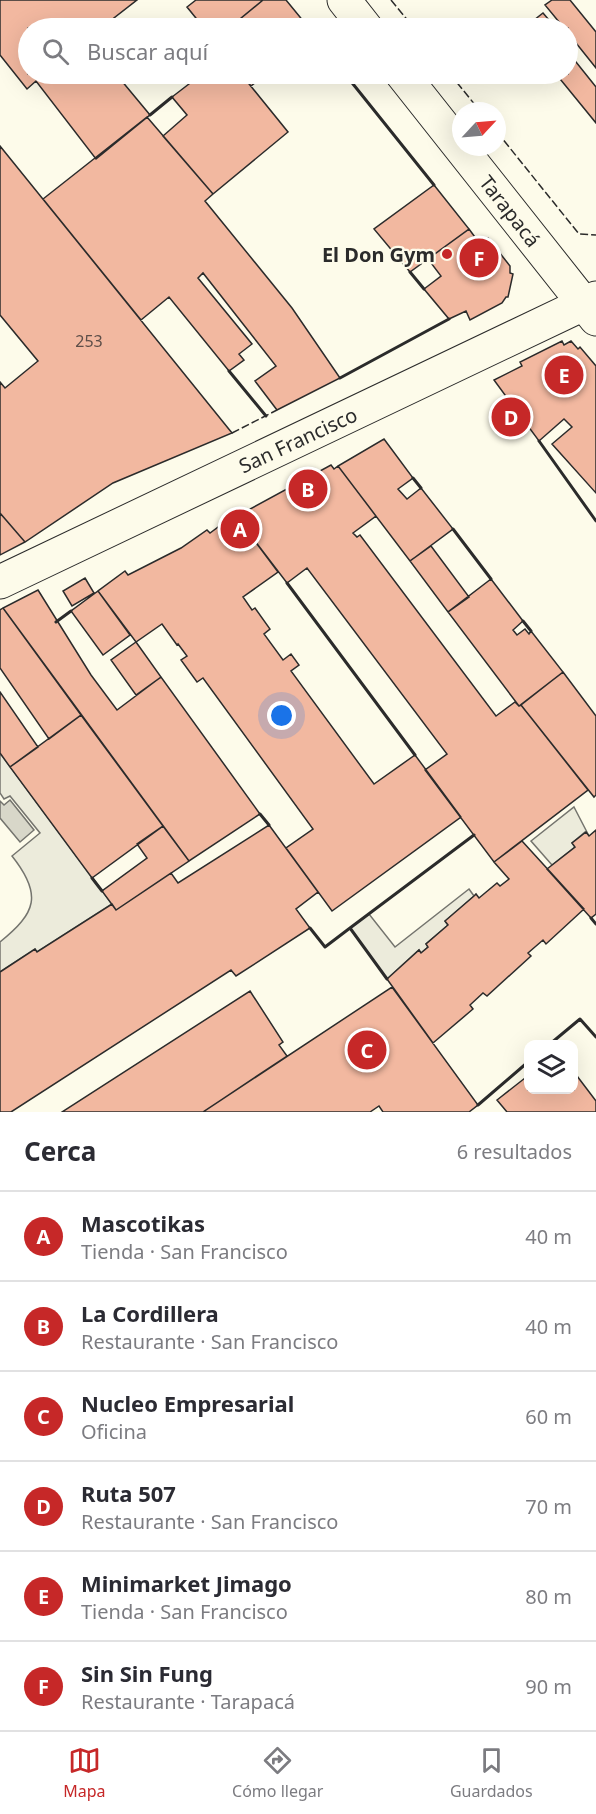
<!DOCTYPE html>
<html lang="es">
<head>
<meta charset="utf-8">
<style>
	:root { --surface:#fff; --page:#f7f7f7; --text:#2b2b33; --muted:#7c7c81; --line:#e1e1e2; --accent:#c62828 }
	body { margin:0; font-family:"Noto Sans",sans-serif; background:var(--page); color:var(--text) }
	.controls { position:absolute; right:18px; bottom:18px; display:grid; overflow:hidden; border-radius:12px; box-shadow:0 6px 24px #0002 }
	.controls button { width:54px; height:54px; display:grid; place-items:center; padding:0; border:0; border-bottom:2px solid var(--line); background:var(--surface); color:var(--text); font:30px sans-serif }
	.compass { position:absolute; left:452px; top:102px; width:54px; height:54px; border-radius:50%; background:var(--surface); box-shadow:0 6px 24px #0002; rotate:64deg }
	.you { position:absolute; left:282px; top:716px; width:21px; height:21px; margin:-15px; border:4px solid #fff; border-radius:50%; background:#1a73e8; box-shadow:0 0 0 9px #1a73e833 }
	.badge { display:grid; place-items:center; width:39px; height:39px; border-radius:50%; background:var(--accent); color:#fff; font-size:20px; font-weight:700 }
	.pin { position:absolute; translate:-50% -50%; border:3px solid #fff; box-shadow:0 2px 6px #0006 }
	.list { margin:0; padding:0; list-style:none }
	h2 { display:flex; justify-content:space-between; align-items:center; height:78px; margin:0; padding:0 24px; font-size:26px }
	h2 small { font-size:20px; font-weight:400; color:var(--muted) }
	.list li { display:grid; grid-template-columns:39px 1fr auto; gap:18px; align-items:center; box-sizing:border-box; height:90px; padding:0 24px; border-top:2px solid var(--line) }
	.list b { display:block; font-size:22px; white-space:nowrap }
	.list p { margin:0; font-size:20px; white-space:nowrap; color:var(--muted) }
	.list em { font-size:20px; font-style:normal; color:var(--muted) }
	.icon { flex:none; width:33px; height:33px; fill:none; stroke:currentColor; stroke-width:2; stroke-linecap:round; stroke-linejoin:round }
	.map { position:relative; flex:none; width:596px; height:1112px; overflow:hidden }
	.search { position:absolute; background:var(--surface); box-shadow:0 6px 24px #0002; left:18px; right:18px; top:18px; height:66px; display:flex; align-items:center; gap:15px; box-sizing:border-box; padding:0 21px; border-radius:33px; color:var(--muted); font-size:22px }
	.sheet { height:618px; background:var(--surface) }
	nav { display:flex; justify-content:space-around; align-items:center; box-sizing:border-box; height:84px; border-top:2px solid var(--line); background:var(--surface); font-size:16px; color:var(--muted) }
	nav a { display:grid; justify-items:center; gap:3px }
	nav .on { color:var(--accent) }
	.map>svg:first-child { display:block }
</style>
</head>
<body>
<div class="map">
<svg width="596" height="1112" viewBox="0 0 596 1112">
	<rect width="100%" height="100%" fill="#fdfbea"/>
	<!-- green -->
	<path fill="#ecebdb" stroke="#74746e" stroke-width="1.5" d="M0,753L112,904L37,952L35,949L0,972V942C36,913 43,895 12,856L40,833L10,796L4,799L0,793Z
		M574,807L589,836L585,832L572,843L575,847L552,865L531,841Z
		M469,889L474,896L445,921L448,925L426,944L428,947L421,953L419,950L387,979L350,928L369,914L395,947Z"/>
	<!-- water -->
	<path fill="#d8d7c9" stroke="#74746e" stroke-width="1.5" d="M10,800L34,830L20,842L0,818V801L4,805Z"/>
	<!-- building -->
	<path fill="#f2b8a0" stroke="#2b2b2b" stroke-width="1.5" d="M0,0H137L101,28H28V74H116L150,115L96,159L36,81L27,89L0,55Z
		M196,0H263L229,28H204L187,7Z
		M263,0H286L309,28H229Z
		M552,0H570L596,32V68L568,33V28H564L545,5Z
		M543,13L555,27L524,28Z
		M568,52L596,87V123L556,74H568Z
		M202,74H241L288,132L213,194L163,136L187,115L172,97Z
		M241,74H266L251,86Z
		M147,117L213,194L205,201L292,308L340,378L277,410L255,381L276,366L203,273L198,278L252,344L239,354L244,360L229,371L169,297L141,320L43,199Z
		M0,146L232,433L113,483L25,542L0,513V382L5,388L38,361L0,315Z
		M434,185L469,229L410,272L374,229Z
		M469,229L480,244L488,238L510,266V273L513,274L508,297H506L502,303L470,320L466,311L449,319L424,289L441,276L428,259Z
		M562,341L564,345L571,341L578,349L580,347L596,366V493L552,444L572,427L564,419L539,441L494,380L522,366L520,362Z
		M384,439L413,478L398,489L407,499L421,488L453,529L410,561L338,466Z
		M331,465L334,469L338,466L376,516L353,533L357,537L360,535L496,716L515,702L519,706L521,705L588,790L494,862L425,770L447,754L307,568L287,583L239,520L244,517L241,514Z
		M0,513L25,542L0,555Z
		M229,519L230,522L239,520L278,572L243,597L252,610L255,608L270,629L264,634L283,660L291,654L299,665L291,671L374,784L415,755L461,817L332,911L286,848L313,829L203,678L197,682L181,660L187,656L178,644L177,645L162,624L136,642L98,591L125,571L128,575L181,548L207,530L210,533Z
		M431,546L469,597L448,612L410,561Z
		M85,578L94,593L72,606L63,591Z
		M491,579L523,621L513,630L517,635L525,629L529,634L531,631L563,672L519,706L448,612Z
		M38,590L91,675L117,710L161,677L260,814L189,861L3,608Z
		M98,591L130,635L103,655L71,611Z
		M3,608L81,715L49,739L0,668V610Z
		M136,642L161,677L136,695L111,660Z
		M563,672L596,716V795L594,797L521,705Z
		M0,692L38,747L10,767L0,753Z
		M81,715L163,826L92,878L10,767Z
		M269,825L318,892L296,909L310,928L236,976L231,970L11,1112H0V972L35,949L37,952L112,904L116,910L171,873L178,883Z
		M163,826L189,861L116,910L102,891L147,858L137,844Z
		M596,830V914L591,918L547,869L575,847L572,843L586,832L589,836Z
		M522,841L584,909L546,944L543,940L528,953L531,956L487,996L483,993L470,1005L473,1009L433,1043L387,979L419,950L421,953L428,947L426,944L448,925L445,921L474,896L476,894L479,898L497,883L500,886L509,879L494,862Z
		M392,987L478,1105L469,1112H383L379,1106L370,1112H203Z
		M250,991L283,1042L279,1045L287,1056L203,1112H62Z
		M574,1072L596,1101V1112H507L497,1100L525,1078L528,1083V1090H574Z"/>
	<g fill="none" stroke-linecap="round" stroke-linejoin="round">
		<!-- secondary casing -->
		<g stroke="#2b2b2b" stroke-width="35">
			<path id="secondary" d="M0,582L596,298"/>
		</g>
		<!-- primary casing -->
		<g stroke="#2b2b2b" stroke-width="35">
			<path id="primary" d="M344,0L366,28
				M402,74L596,319"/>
		</g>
		<!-- secondary -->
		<use href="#secondary" stroke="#fdfbea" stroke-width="33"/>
		<!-- primary -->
		<use href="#primary" stroke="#fdfbea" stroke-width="33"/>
		<!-- fence -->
		<path stroke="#2b2b2b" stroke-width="1.5" stroke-dasharray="8 3" stroke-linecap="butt" d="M391,0L414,28
			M450,74L480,111
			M497,132L579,234L596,235
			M232,433L277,410"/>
		<!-- wall -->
		<path stroke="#2b2b2b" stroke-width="3" d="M345,74L434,185
			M150,115L172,97
			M410,272L424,289
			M229,371L266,416
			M340,378L449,319
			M539,441L596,521
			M413,478L421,488
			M453,529L491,579
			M287,583L415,755
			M523,621L531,631
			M56,622L71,611
			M260,814L269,825
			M92,878L102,891
			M591,918L596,924
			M310,928L325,947L350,928
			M387,979L350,928L474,835
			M550,1044L580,1019L596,1037
			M478,1105L528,1062"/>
	</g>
	<!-- markers -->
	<circle fill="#c62828" stroke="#fdfbea" stroke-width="2" cx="447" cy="254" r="6"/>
	<g text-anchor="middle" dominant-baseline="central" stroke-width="4.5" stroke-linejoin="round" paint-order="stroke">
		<!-- number labels -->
		<g font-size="16" fill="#5d4e48">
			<text x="89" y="341">253</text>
		</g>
		<!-- street labels -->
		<g font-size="20" fill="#2b2b2b" stroke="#fdfbea">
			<text transform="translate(510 211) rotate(52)">Tarapacá</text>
			<text transform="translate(298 440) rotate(-25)">San Francisco</text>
		</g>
		<!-- poi labels -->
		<g font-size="20" font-weight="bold" fill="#2b2b2b" stroke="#fdfbea" text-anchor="end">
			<text x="435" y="254">El Don Gym</text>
		</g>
	</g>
</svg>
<div class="controls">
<button><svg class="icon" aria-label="layers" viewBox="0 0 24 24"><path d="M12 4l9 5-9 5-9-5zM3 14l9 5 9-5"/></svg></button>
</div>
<svg class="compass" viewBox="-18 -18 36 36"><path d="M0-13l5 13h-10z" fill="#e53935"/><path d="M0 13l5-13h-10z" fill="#7c7c81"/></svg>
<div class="you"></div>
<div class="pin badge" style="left:240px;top:529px">A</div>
<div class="pin badge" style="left:308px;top:489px">B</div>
<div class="pin badge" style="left:367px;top:1050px">C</div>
<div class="pin badge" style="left:511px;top:417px">D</div>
<div class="pin badge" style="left:564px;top:375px">E</div>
<div class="pin badge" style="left:479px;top:258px">F</div>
<div class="search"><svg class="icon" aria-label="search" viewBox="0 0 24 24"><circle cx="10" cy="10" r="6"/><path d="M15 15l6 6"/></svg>Buscar aquí</div>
</div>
<section class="sheet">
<h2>Cerca<small>6 resultados</small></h2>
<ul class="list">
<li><span class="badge">A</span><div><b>Mascotikas</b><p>Tienda · San Francisco</p></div><em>40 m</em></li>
<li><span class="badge">B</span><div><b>La Cordillera</b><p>Restaurante · San Francisco</p></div><em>40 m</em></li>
<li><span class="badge">C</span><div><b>Nucleo Empresarial</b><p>Oficina</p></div><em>60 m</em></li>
<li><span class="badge">D</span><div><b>Ruta 507</b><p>Restaurante · San Francisco</p></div><em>70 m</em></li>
<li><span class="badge">E</span><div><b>Minimarket Jimago</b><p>Tienda · San Francisco</p></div><em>80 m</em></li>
<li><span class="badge">F</span><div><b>Sin Sin Fung</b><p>Restaurante · Tarapacá</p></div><em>90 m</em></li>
</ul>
</section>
<nav>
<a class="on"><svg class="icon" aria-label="map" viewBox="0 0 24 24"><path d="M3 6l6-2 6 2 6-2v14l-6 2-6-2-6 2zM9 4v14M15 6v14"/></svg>Mapa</a>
<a><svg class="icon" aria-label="directions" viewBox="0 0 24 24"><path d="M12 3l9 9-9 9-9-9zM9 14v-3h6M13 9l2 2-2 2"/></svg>Cómo llegar</a>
<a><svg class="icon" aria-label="saved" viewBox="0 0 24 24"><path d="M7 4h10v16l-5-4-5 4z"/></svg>Guardados</a>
</nav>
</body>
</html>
